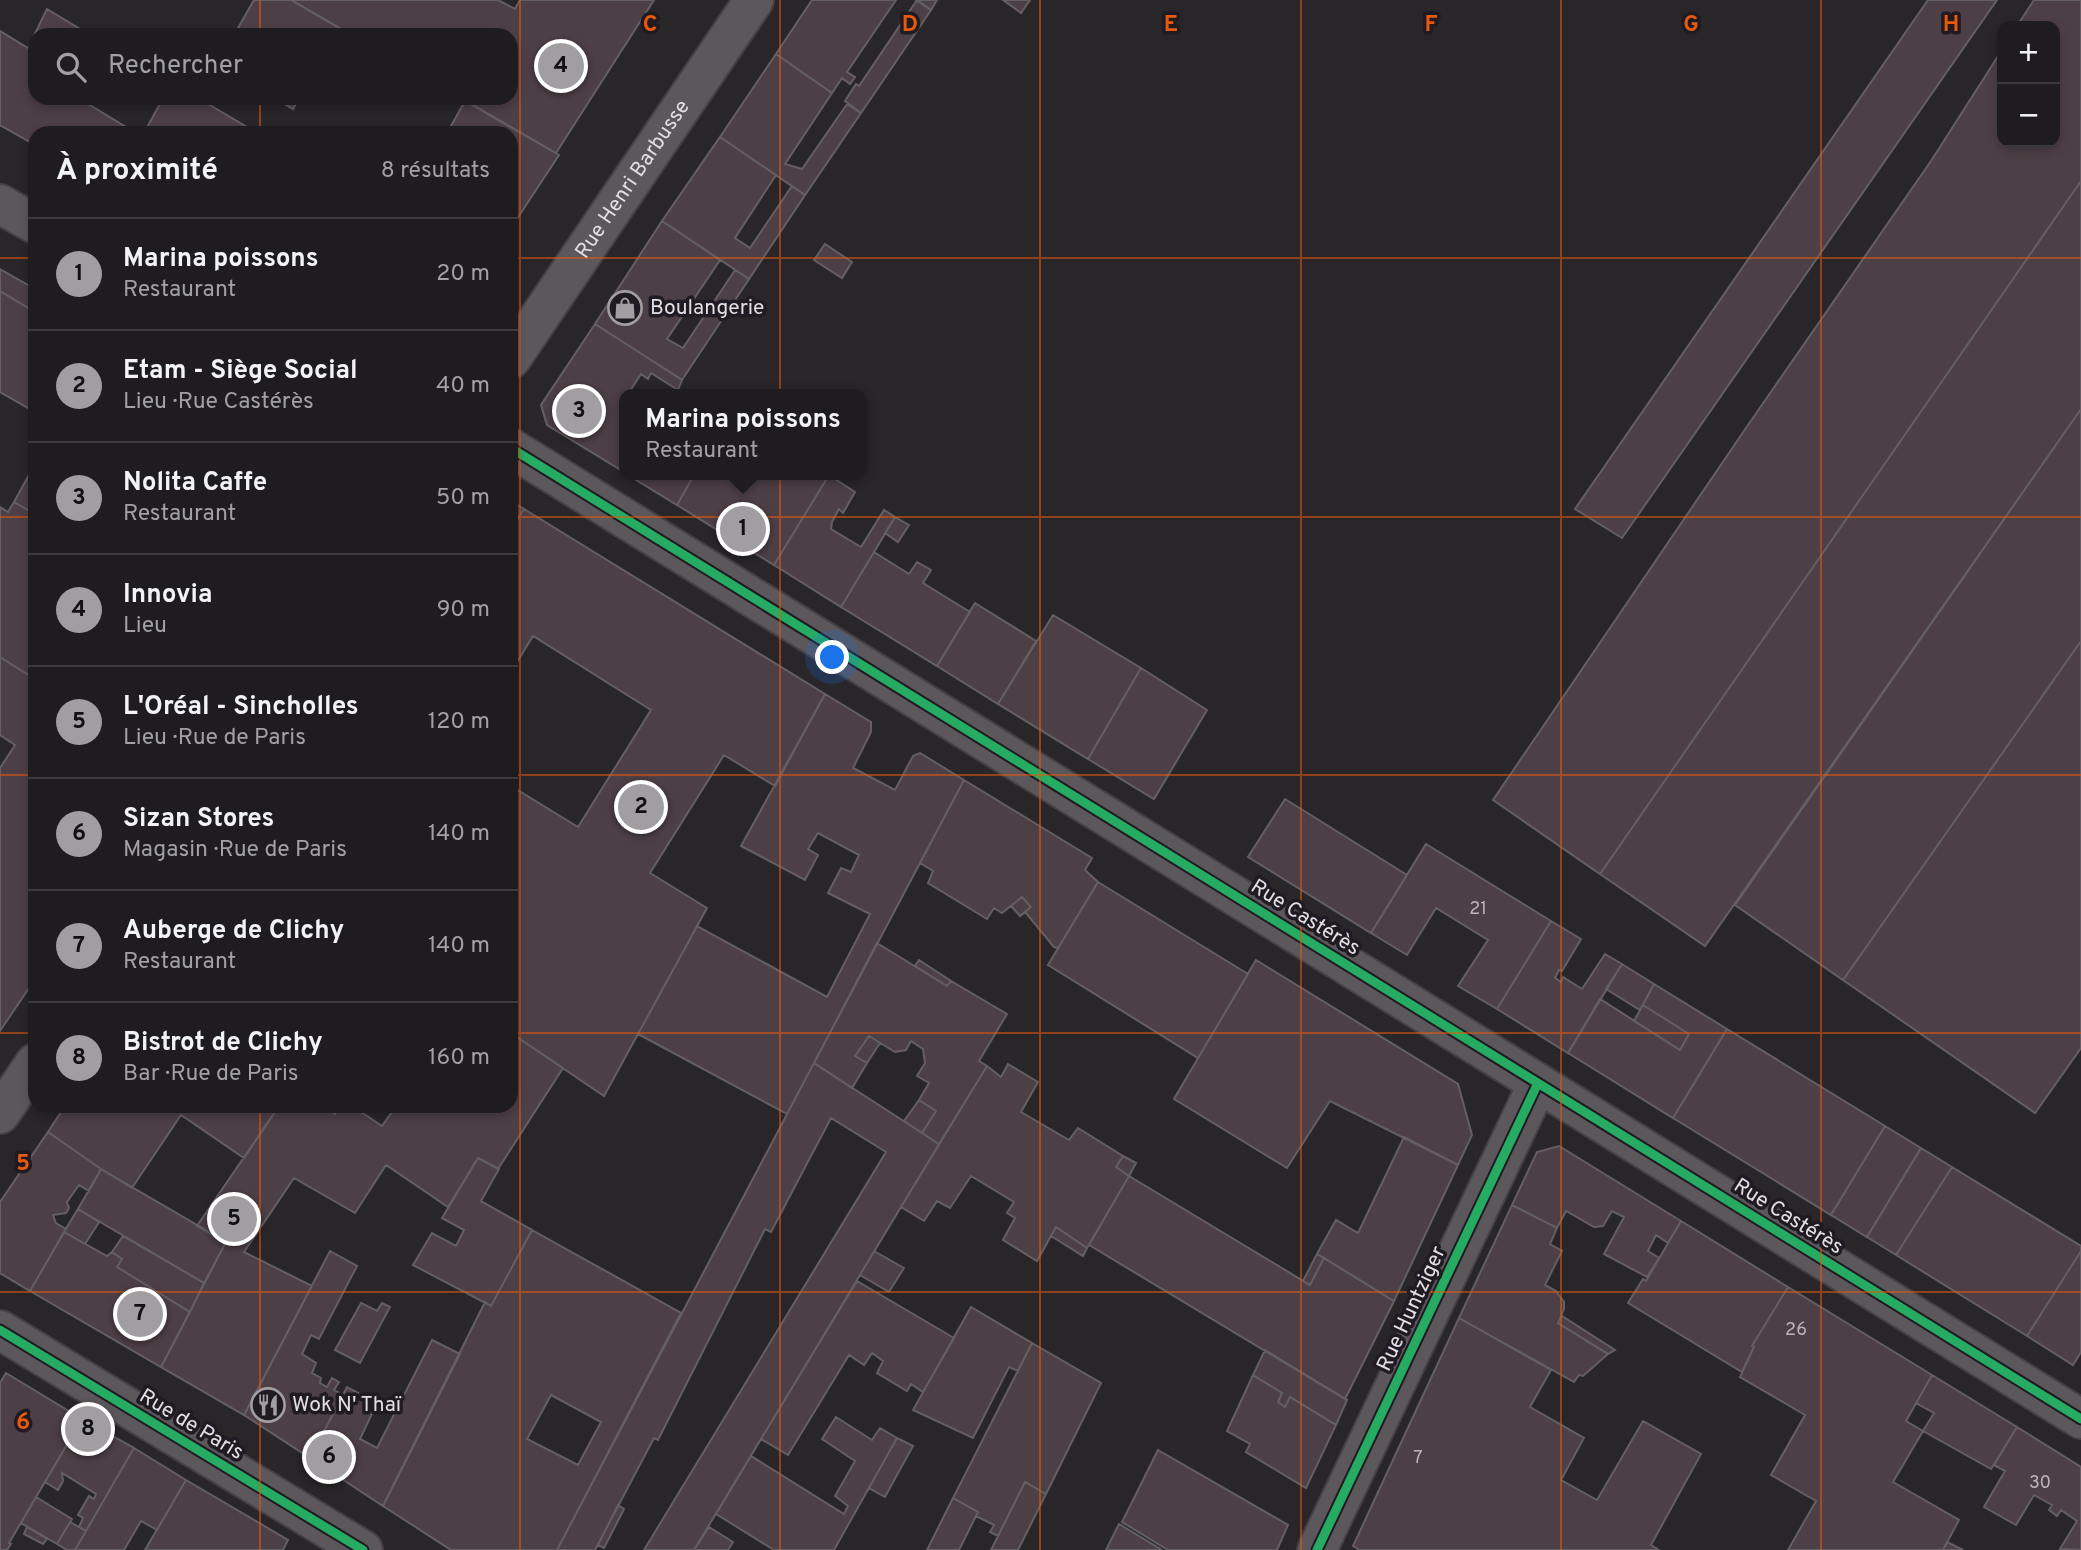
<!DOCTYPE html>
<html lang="fr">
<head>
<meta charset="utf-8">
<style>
	:root { --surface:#1f1c20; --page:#2c292d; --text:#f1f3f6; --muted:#a1a1a5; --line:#3c3a3e; --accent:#a19ea2 }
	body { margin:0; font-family:Overpass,sans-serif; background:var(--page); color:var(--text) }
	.controls { position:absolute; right:21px; top:21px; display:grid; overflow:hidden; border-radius:14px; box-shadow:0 4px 10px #0003 }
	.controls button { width:63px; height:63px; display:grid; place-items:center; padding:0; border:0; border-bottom:2px solid var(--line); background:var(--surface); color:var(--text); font:35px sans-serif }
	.you { position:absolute; left:833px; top:658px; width:24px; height:24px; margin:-18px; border:5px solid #fff; border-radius:50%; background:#1a73e8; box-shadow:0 0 0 10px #1a73e833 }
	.badge { display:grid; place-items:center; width:46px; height:46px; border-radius:50%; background:var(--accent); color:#111; font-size:23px; font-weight:700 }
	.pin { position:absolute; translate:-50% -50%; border:4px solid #fff; box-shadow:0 2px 7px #0006 }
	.popup { position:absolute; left:619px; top:389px; width:248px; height:91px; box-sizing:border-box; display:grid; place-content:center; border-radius:14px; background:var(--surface); filter:drop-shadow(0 2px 5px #0005); font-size:23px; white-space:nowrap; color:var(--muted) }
	.popup b { font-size:26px; color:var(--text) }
	.popup::after { content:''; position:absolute; left:50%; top:100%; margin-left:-14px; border:14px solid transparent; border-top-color:var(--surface) }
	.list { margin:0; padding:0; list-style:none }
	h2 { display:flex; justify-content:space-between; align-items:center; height:91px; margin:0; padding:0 28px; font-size:30px }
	h2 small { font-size:23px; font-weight:400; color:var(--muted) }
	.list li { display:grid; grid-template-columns:46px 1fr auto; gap:21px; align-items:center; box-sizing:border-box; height:112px; padding:0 28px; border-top:2px solid var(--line) }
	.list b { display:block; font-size:26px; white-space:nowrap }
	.list p { margin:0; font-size:23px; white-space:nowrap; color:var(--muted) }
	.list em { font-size:23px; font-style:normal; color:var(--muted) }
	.icon { flex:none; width:38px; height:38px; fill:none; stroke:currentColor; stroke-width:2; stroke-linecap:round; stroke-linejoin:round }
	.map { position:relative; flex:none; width:2081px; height:1550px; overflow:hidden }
	.search { position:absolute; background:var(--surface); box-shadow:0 4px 10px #0003; left:28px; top:28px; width:490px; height:77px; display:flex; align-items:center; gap:18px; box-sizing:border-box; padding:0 24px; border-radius:21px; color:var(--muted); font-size:26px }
	.panel { position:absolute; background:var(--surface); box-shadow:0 4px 10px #0003; left:28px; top:126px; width:490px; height:987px; border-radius:21px }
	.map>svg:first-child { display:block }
</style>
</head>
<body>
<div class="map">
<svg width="2081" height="1550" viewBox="0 0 2081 1550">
	<rect width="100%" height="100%" fill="#29262a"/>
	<!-- building -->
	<path fill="#4c3f45" stroke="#635f62" stroke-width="2" fill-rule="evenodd" d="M254,0H291L340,28L336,35H234Z
		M291,0H498L515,9L520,0H654L556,153L461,98H511V35H351Z
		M812,0H896L847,72L855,77L850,84L842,78L832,93L776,54Z
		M916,0H937L931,10Z
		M917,0L931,10L861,113L845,101L856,84L859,86Z
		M1003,0H1030L1021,13Z
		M1928,0H1997L1622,538L1575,509Z
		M2034,0H2081V181L1600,874L1493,800L1748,425L1931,161L2002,50V142H2055V26H2017Z
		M47,9L90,35H35V98H78L136,133H35V145L0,125V31L28,48Z
		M776,54L832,93L785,164L802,169L847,104L861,113L805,195L720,137Z
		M163,98H198L257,133H144Z
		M274,98H299L293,109Z
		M465,101L559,155L511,228V133H447Z
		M720,137L776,175L735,238L750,248L792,186L805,195L749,279L662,221Z
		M2081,181V409L1705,946L1600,874Z
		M662,221L720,260L667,339L683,348L735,270L749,279L682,380L595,324Z
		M825,244L852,262L842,278L814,260Z
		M0,269L35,289V312L0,291Z
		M0,291L35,312V412L0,392Z
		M595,324L682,380L678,390L651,373L648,379L641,374L628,394H624V472L547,425L541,405Z
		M2081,409V641L1843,980L1735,905Z
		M35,464V514L14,502Z
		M628,475H694L677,505Z
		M694,475H829L774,565L677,505Z
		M829,475L855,492L843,513L839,509L832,522L831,529L861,547L884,510L895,517L841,607L774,565Z
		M511,501L524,509L511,530Z
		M14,502L35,514V679L0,657V507L8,512Z
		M524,509L825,694L775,786L724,755L650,873L707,908L604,1096L511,1033V786L578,827L651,710L533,636L511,672V530Z
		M895,517L909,525L898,542L885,533Z
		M874,552L909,574L917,562L931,570L923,583L970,612L937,666L841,607Z
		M975,603L1036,641L998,704L937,666Z
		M1053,615L1141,668L1088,759L998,704Z
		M2081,641V1048L2035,1113L1843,980Z
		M0,657L35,679V979L0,1031V768L15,745L0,735Z
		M1141,668L1207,710L1154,799L1088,759Z
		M825,694L871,722V732L853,768L895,790L913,756L920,753L964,780L787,1114L638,1034L697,926L827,997L870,914L828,893L841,868L851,872L859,855L818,833L808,849L818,855L805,880L741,846Z
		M964,780L1092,858L1085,870L1098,882L1058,948L1054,947L1025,912L1031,907L1022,897L1002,913L994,908L987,919L928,883L933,871L920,863Z
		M1285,799L1407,875L1371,933L1248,857Z
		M1426,844L1551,921L1497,1009L1458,986L1488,940L1436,908L1407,955L1371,933Z
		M1098,882L1248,974L1198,1058L1048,965Z
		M1022,897L1031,907L1020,916L1011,906Z
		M1551,921L1581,939L1562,971L1559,970L1555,978L1561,982L1563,977L1582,989L1605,954L1622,964L1568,1053L1497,1009Z
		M877,943L947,986L951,981L1007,1014L979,1061L987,1066L939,1144L922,1133L936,1111L919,1100L929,1083L917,1076L925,1063L923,1049L911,1041L906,1050L895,1052L869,1036L855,1056L867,1063L852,1088L814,1063Z
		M919,960L951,981L947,986L915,966Z
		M1256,960L1458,1084L1472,1135L1458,1165L1330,1101L1287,1168L1174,1099Z
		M1622,964L1654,984L1640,1010L1606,989Z
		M1654,984L1727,1029L1673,1118L1568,1053L1600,999L1680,1050L1689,1034L1643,1005Z
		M1643,1005L1689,1034L1680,1050L1634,1021Z
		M1727,1029L1885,1126L1831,1215L1673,1118Z
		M511,1033L563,1068L498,1169L478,1158L448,1207L386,1165L355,1213L294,1178L244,1252L312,1286L244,1415L161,1367L226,1242L197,1226L279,1106H323L335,1114L340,1106H352L382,1126L396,1106H511Z
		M869,1036L880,1043L867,1063L855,1056Z
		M814,1063L939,1144L694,1550H644L886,1152L831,1118L771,1232L765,1229L658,1440L654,1438L595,1550H557Z
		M1008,1064L1038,1082L1021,1112L1069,1140L1078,1128L1123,1156L1116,1167L1129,1176L1087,1248L1056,1227L1037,1261L1003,1240L1015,1218L1007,1213L1014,1202L971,1176L950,1208L937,1201L924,1221L901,1207L987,1066L1001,1077Z
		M919,1100L936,1111L922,1133L904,1121Z
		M65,1106H279L244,1158L181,1115L132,1188L101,1169L48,1132Z
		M1885,1126L1921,1148L1867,1237L1831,1215Z
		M48,1132L101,1169L89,1191L79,1185L67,1202L69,1208L66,1213L53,1215L56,1223L66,1229L30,1291L0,1273V1202Z
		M1404,1137L1458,1165L1394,1301L1317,1254L1336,1220L1358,1233Z
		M1559,1146L1681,1221L1668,1243L1656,1235L1648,1251L1659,1258L1647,1277L1604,1254L1624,1217L1612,1211L1603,1226L1594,1227L1566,1211L1557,1228L1512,1205L1537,1152Z
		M1921,1148L1952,1167L1896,1255L1867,1237Z
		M1123,1156L1136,1163L1129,1176L1116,1167Z
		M478,1158L499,1169L481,1201L532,1230L491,1306L413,1265L432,1233L456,1246L464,1230L442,1218Z
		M1952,1167L2081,1246V1251L2027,1336L1896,1255Z
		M101,1169L226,1242L204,1283L78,1209Z
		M1129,1176L1310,1285L1324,1258L1394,1301L1345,1399L1089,1245Z
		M1512,1205L1557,1228L1550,1244L1562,1251L1545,1285L1556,1291L1564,1302V1309L1558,1323L1608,1354L1583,1376L1579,1375L1574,1382L1459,1318Z
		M78,1209L99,1222L85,1244L64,1232Z
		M1681,1221L1788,1287L1752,1346L1754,1347L1742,1372L1628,1303L1643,1279L1646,1281Z
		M1056,1227L1087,1248L1083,1256L1051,1236Z
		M532,1230L681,1313L557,1550H451L383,1506L485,1302L491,1306ZM551,1395L601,1422L578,1465L527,1439Z
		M64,1232L107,1256L112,1252L122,1259L117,1267L190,1312L161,1367L30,1291Z
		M123,1236L204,1283L190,1312L117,1267L122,1259L112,1252Z
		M330,1251L357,1266L319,1339L311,1335L302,1354L316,1363L312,1373L321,1378L320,1383L327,1387L332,1378L339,1382L334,1390L343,1395L310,1458L244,1415Z
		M874,1251L904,1268L889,1292L860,1275Z
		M2081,1251V1352L2073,1365L2027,1336Z
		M1317,1254L1324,1258L1310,1285L1303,1281Z
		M857,1281L954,1338L923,1392L911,1384L907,1391L877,1373L883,1361L872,1353L864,1365L849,1355L788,1455L761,1439Z
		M1788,1287L1932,1375L1906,1421L1923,1431L1893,1482L1959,1520L1943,1550H1788L1816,1501L1771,1475L1805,1415L1740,1377L1754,1347L1752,1346Z
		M361,1303L377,1311L382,1303L390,1307L360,1363L335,1350Z
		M971,1307L1032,1343L1018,1371L1009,1367L973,1438L913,1410Z
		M1562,1316L1615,1350L1608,1354L1558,1323Z
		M1459,1318L1551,1370L1530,1407L1584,1438L1561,1480L1597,1500L1643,1421L1701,1454L1651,1545L1659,1550H1360L1353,1546Z
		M432,1340L460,1354L383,1506L310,1458L347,1387L377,1403L360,1439L377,1448Z
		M1032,1343L1101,1383L1046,1494L1025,1482L998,1536L990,1532L994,1525L976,1516L978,1512L953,1498Z
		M1265,1350L1347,1400L1336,1425L1290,1397L1285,1407L1278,1402L1282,1393L1253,1375Z
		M6,1373L82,1419L9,1543L11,1544L7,1550H0V1383Z
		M1253,1375L1282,1393L1278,1402L1285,1407L1290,1397L1336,1425L1306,1488L1246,1452L1250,1444L1227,1431Z
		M1932,1375L2017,1427L1991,1469L1923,1431L1934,1413L1916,1403Z
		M836,1417L872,1440L880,1428L897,1438L834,1550H774L716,1514L751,1456L844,1514L848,1506L835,1496L855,1461L822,1439Z
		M82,1419L134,1448L86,1531L79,1527L83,1518L78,1515L89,1496L94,1499L96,1494L62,1473L63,1481L58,1490L45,1482Z
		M2017,1427L2081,1467V1550L2060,1549L2077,1521L2061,1510L2057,1516L2049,1510L2052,1505L2034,1495L2016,1525L1984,1507L2005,1471L1994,1465Z
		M897,1438L913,1446L885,1497L869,1488Z
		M134,1448L186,1480L157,1530L141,1521L124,1550H75Z
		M1158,1450L1288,1525L1277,1550H1168L1122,1522Z
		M186,1480L288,1540L283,1550H145Z
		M1025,1482L1046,1494L1018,1550H991Z
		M36,1497L72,1519L57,1544L21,1523Z
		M953,1498L978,1512L959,1550H927Z
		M618,1505L624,1509L604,1548L598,1545Z
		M70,1522L86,1531L75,1550H67L57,1544Z
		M1119,1524L1162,1550H1106Z
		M27,1527L47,1539L43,1544L24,1534Z
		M709,1527L733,1542L728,1550H694Z
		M1947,1542L1963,1550H1943Z"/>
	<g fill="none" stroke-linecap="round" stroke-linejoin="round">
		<!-- minor casing -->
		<g stroke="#444045" stroke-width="42">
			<g id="minor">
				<path d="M0,204L35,224"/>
				<path id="s1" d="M511,359L754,0"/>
				<path d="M511,448L2081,1419"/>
				<path d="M0,1114L35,1063"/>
				<path d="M0,1330L363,1550"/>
				<path d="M1317,1550L1538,1083"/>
			</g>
		</g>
		<!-- minor -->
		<use href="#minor" stroke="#5b575b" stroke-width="38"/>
		<!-- cycleway casing -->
		<g stroke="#201a22" stroke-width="13">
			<path id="cycleway" d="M511,448L2081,1419
				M0,1330L363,1550
				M1317,1550L1538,1083"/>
		</g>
		<!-- cycleway -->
		<use href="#cycleway" stroke="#26ab63" stroke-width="9"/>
	</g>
	<!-- grid -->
	<path fill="none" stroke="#e8590c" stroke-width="2" stroke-opacity="0.55" d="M260,0V35M520,0V1550M780,0V1550M1040,0V1550M1301,0V1550M1561,0V1550M1821,0V1550M260,98V133M0,258H35M511,258H2081M0,517H35M511,517H2081M0,775H35M511,775H2081M0,1033H35M511,1033H2081M260,1106V1550M0,1292H2081"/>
	<!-- icons -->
	<defs>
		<g id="shop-ring" transform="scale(1.75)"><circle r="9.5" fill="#201a22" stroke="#a19ea2" stroke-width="1.5"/><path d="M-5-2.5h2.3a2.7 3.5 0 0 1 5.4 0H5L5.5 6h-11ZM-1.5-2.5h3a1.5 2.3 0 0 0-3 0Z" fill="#a19ea2"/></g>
		<g id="restaurant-ring" transform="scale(1.75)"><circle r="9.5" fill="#201a22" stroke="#a19ea2" stroke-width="1.5"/><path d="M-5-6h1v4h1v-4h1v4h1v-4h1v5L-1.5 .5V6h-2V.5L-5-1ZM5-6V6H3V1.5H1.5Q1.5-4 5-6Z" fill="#a19ea2"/></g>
	</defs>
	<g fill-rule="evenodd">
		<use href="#shop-ring" x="625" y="308"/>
		<use href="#restaurant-ring" x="268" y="1405"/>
	</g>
	<g text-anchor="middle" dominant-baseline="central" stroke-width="7" stroke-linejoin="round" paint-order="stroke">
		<!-- number labels -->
		<g font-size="18" fill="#bcb6bc">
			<text x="1478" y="909">21</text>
			<text x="1796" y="1330">26</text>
			<text x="1418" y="1458">7</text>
			<text x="2040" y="1483">30</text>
		</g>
		<!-- street labels -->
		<g font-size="21" fill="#e2dee3" stroke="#201a22">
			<text stroke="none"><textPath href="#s1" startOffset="217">Rue Henri Barbusse</textPath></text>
			<text transform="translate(1305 918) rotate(32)">Rue Castérès</text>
			<text transform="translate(1788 1217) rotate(32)">Rue Castérès</text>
			<text transform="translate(1412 1309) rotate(-65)">Rue Huntziger</text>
			<text transform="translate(191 1425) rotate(31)">Rue de Paris</text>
		</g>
		<!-- poi labels -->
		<g font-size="21" fill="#e2dee3" stroke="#201a22" text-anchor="start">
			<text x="650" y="308">Boulangerie</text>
			<text x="292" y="1405">Wok N' Thaï</text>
		</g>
	</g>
	<g font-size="23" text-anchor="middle" font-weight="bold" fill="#e8590c" stroke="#201a22" stroke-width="7" stroke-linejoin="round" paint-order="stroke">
		<text x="650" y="31">C</text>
		<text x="910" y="31">D</text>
		<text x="1171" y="31">E</text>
		<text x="1431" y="31">F</text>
		<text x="1691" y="31">G</text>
		<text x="1951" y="31">H</text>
		<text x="23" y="1170">5</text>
		<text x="23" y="1429">6</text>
	</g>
</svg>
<div class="controls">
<button>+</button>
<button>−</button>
</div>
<div class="you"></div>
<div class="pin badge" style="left:743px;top:529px">1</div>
<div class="popup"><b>Marina poissons</b>Restaurant</div>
<div class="pin badge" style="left:641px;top:807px">2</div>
<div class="pin badge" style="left:579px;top:411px">3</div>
<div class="pin badge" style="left:561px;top:66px">4</div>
<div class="pin badge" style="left:234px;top:1219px">5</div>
<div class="pin badge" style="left:329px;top:1457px">6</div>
<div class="pin badge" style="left:140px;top:1314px">7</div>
<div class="pin badge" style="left:88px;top:1429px">8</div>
<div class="search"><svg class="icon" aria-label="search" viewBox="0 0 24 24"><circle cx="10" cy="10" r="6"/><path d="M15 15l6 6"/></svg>Rechercher</div>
<section class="panel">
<h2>À proximité<small>8 résultats</small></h2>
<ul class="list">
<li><span class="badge">1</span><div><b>Marina poissons</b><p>Restaurant</p></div><em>20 m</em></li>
<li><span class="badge">2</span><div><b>Etam - Siège Social</b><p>Lieu · Rue Castérès</p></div><em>40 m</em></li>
<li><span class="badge">3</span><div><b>Nolita Caffe</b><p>Restaurant</p></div><em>50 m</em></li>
<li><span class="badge">4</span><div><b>Innovia</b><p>Lieu</p></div><em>90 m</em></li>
<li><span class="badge">5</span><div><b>L'Oréal - Sincholles</b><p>Lieu · Rue de Paris</p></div><em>120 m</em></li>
<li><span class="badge">6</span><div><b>Sizan Stores</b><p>Magasin · Rue de Paris</p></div><em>140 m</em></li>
<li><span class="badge">7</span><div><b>Auberge de Clichy</b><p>Restaurant</p></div><em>140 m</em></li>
<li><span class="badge">8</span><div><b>Bistrot de Clichy</b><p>Bar · Rue de Paris</p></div><em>160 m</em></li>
</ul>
</section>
</div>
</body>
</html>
